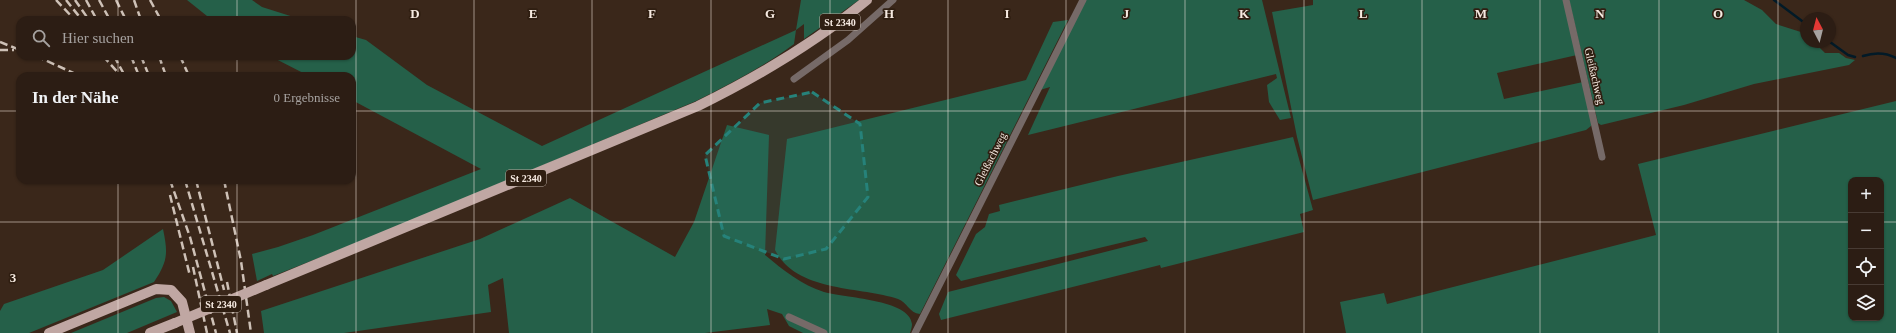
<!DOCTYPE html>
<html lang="de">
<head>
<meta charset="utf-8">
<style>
	:root { --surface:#2c1d14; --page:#34261d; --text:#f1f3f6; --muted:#a6a2a0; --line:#483b34 }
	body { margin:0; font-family:"Times New Roman",serif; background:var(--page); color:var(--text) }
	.controls { position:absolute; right:12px; bottom:12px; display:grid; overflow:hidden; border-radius:8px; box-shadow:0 1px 3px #0004 }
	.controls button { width:36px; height:36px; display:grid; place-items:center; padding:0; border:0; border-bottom:1px solid var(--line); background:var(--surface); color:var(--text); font:20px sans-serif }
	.compass { position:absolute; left:1800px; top:12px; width:36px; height:36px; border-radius:50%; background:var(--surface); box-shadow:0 1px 3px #0004; rotate:353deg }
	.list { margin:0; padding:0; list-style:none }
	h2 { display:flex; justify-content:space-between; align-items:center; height:52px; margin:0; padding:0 16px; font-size:17px }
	h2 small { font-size:13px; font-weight:400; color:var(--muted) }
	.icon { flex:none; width:22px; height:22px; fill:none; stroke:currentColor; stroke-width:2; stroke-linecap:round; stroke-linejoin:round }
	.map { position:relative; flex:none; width:1896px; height:333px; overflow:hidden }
	.search { position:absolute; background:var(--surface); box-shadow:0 1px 3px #0004; left:16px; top:16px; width:340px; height:44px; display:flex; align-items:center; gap:10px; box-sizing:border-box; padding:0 14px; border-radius:12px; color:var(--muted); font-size:15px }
	.panel { position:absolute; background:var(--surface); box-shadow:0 1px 3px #0004; left:16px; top:72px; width:340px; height:112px; border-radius:12px }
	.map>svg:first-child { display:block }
</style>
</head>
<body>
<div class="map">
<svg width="1896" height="333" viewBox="0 0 1896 333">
	<rect width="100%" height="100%" fill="#3a271a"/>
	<!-- green -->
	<path fill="#256049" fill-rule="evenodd" d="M187,0H252L262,7L303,20H212Z
		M801,0H859L804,39V24L796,30L794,44C763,67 730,84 696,101L394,228L273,276L272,274L257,281L252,254L278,247L313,235L481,169L352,100V76H309L270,56H352V36L366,40L427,85L542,146L796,30Z
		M1086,0H1262L1291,118L1280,120L1269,102L1267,85L1277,78L1276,74L1028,135L1050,87L1040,90Z
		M1313,0H1564L1577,55L1497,73L1504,99L1583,82L1591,116V126L1586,130L1313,200L1297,137L1272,12L1313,5Z
		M1569,0H1744L1762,10L1776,24L1804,33L1806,35V42H1814L1825,53H1839L1846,58L1855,60L1849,65L1754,84L1684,105L1601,125L1598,123Z
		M1068,20L920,314C909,313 907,302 898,299C860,286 797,293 775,250L787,139L1026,80L1053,22Z
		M1896,101V333H1346L1340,302L1384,293L1387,304L1656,235L1638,164ZM1851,180H1881V318H1851Z
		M727,125L769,135L765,255C783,270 802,285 824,292C843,298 910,299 912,324C912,327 911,330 910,333H803L789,326L782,314L767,309L770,325L705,333H509L503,278L488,285L491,312L344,333H264L261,311L480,239L570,198L675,257L694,222Z
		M1293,137L1313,210L1300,214L1304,232L1161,268L1160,265L941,320L939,314L948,292L1148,241L1145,237L961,281L956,275L976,234L985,227L989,214L1000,211L999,205L1118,176Z
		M163,229C168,253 168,261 154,282L29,333H0V311L4,304L103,270Z
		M164,297L171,301L177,312L127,333H71L156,298Z"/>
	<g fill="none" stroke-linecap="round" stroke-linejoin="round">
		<!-- stream -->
		<path stroke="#021a27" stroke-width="2.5" d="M1774,0L1806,24
			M1830,42L1848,55L1855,57
			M1863,56C1875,52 1885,52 1896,58"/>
		<!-- street -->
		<path stroke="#766a68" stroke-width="7" d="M1566,0L1602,157
			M794,79L848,40L893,0
			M789,317L824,333
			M915,333L1083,0"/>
		<!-- primary -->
		<path stroke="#c0a7a3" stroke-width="10" d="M266,285L698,106C759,76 815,43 867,0
			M49,333L156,289L171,290L182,302L190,333
			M150,333L175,323"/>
		<!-- rail -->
		<path stroke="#cec1b7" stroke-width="2.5" stroke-dasharray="8 4" stroke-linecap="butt" d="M56,0L75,20
			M66,0L82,20
			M75,0L89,20
			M86,0L97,20
			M99,0L110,20
			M116,0L126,20
			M134,0L141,20
			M150,0L161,20
			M0,42L20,50
			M0,50H14
			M36,56L80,76
			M103,56L121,76
			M114,56L125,76
			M131,56L139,76
			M141,56L149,76
			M159,56L166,76
			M180,56L189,76
			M170,180L190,237L216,333
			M185,180L230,333
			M196,180L224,290
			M224,180L241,261L251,333
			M170,195L190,276
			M193,267L207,333
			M227,282L237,333"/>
		<!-- primary-bridge -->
		<path stroke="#c0a7a3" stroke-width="10" d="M175,323L266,285"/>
	</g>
	<!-- marked area -->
	<path fill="#26827a" fill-opacity="0.2" stroke="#26827a" stroke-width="3" stroke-dasharray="8 5" stroke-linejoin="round" d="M812,92L860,124L868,197L826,249L784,259L724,236L705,155L760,103Z"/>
	<!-- grid -->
	<path fill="none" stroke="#f6eae1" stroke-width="1" stroke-opacity="0.55" d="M118,0V20M237,0V20M356,0V333M474,0V333M592,0V333M711,0V333M830,0V333M948,0V333M1066,0V333M1185,0V333M1304,0V333M1422,0V333M1540,0V333M1659,0V333M1778,0V333M118,56V76M237,56V76M0,111H20M352,111H1896M118,180V333M237,180V333M0,222H1851M1881,222H1896"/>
	<g text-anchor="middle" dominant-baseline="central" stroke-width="3.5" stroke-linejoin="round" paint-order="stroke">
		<!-- shield labels -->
		<g fill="#2f1e11" stroke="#baada3" stroke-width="1">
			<rect x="820" y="14" width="40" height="16" rx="3"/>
			<rect x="506" y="170" width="40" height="16" rx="3"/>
			<rect x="201" y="296" width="40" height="16" rx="3"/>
		</g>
		<g font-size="10" font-weight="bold" fill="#f6eae1">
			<text x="840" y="22">St 2340</text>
			<text x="526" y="178">St 2340</text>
			<text x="221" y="304">St 2340</text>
		</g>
		<!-- street labels -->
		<g font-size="11" fill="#f6eae1" stroke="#2f1e11">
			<text transform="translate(1595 76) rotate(77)">Gleißachweg</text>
			<text transform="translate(990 159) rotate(-63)">Gleißachweg</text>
		</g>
	</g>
	<g font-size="13" text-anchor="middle" font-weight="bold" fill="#f6eae1" stroke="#2f1e11" stroke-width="3.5" stroke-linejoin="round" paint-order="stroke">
		<text x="415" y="18">D</text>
		<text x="533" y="18">E</text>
		<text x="652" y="18">F</text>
		<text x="770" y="18">G</text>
		<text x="889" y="18">H</text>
		<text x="1007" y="18">I</text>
		<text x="1126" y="18">J</text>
		<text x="1244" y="18">K</text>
		<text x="1363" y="18">L</text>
		<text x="1481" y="18">M</text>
		<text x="1600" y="18">N</text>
		<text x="1718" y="18">O</text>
		<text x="13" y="282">3</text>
	</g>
</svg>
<div class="controls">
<button>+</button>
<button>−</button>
<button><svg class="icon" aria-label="locate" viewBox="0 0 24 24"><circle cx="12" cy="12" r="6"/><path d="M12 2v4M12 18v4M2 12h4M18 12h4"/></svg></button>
<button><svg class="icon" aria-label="layers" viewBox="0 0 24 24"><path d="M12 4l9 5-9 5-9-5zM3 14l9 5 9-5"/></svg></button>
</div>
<svg class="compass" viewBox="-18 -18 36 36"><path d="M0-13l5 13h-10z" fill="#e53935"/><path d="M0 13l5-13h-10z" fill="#a6a2a0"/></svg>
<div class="search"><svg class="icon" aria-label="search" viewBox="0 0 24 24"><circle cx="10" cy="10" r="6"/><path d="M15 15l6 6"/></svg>Hier suchen</div>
<section class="panel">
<h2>In der Nähe<small>0 Ergebnisse</small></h2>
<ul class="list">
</ul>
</section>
</div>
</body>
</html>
